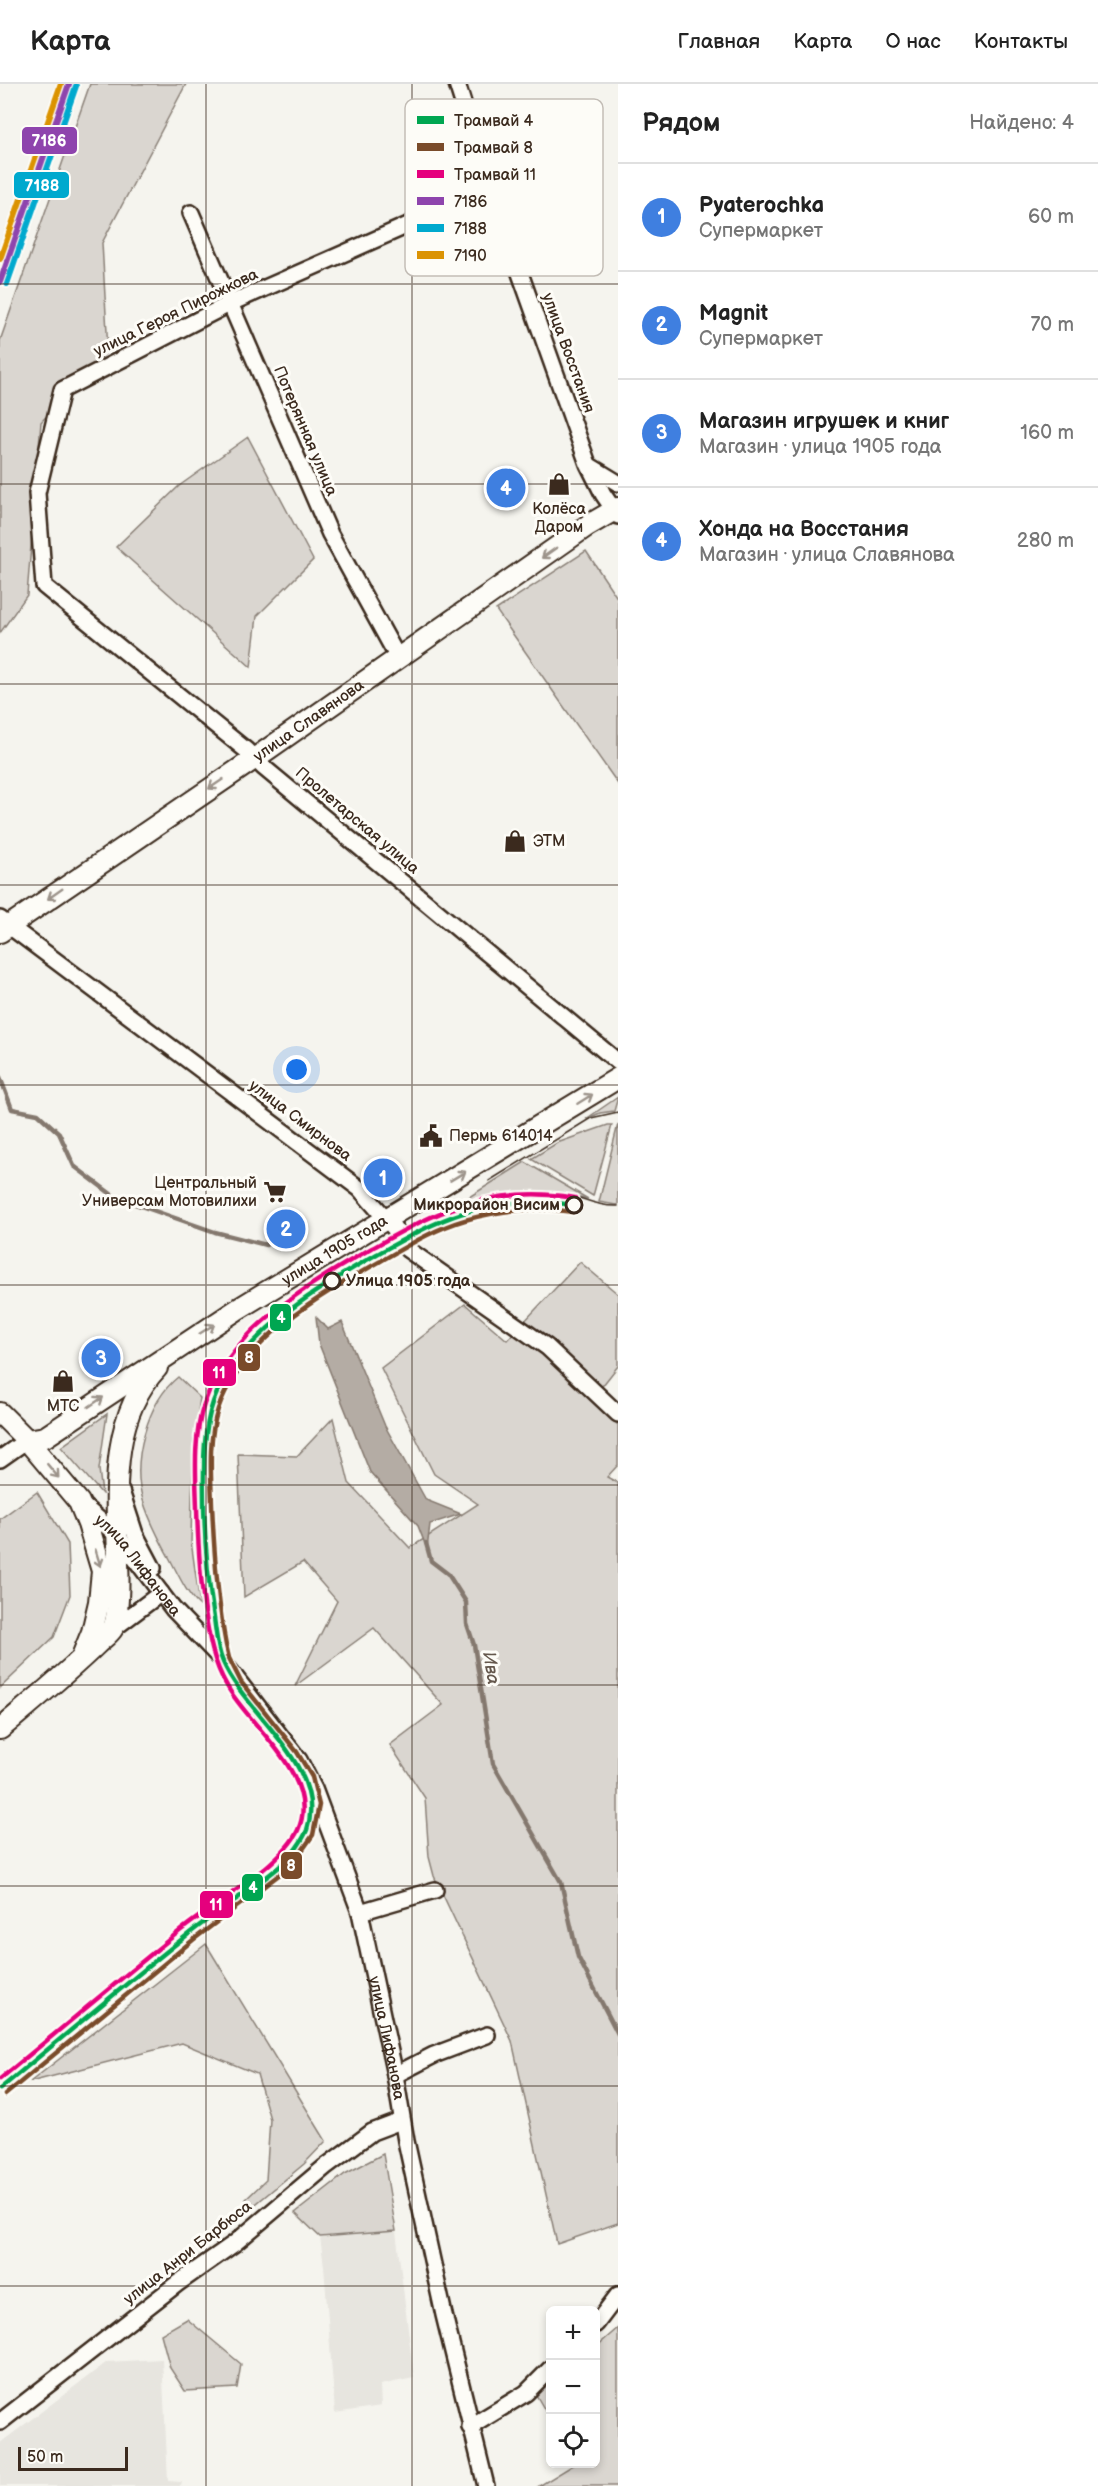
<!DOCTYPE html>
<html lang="ru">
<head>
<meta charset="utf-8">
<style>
	:root { --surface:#fff; --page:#f6f6f6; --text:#222; --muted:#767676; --line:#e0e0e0; --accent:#0b8043 }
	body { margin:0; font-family:"Balsamiq Sans",sans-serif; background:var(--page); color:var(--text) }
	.controls { position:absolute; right:18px; bottom:18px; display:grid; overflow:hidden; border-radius:9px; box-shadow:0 3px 9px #0003 }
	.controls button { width:54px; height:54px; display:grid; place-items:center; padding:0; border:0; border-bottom:2px solid var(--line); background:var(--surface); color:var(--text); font:30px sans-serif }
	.scale { position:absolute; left:18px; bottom:15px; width:110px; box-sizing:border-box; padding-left:6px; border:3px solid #3b2a1e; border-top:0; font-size:16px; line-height:21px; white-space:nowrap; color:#3b2a1e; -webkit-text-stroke:4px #fdfcf7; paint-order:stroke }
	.you { position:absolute; left:297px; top:986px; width:21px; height:21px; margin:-15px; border:4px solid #fff; border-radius:50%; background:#1a73e8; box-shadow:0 0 0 9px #1a73e833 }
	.badge { display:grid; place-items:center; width:39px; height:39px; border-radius:50%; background:var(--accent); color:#fff; font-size:20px; font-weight:700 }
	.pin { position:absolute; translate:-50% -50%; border:3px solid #fff; box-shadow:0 2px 6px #0006 }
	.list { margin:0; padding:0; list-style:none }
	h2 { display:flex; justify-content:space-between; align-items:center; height:78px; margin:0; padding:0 24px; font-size:26px }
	h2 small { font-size:20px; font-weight:400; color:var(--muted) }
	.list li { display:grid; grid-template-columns:39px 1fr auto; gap:18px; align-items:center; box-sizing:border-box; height:108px; padding:0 24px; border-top:2px solid var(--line) }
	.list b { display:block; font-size:22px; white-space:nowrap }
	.list p { margin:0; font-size:20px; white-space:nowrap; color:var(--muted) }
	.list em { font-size:20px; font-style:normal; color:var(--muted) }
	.icon { flex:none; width:33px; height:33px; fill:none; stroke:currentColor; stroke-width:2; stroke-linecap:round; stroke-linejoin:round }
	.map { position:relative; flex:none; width:618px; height:2402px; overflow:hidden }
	header { display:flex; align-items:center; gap:36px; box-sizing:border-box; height:84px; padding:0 30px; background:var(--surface); border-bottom:2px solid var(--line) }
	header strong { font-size:28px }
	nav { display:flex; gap:33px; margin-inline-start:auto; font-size:21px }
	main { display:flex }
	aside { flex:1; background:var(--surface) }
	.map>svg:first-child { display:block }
</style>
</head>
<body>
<header>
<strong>Карта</strong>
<nav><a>Главная</a><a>Карта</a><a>О нас</a><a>Контакты</a></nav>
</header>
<main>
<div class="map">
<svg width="618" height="2402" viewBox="0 0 618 2402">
	<rect width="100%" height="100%" fill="#f5f4ee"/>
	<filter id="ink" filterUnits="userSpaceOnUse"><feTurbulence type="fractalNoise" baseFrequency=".0167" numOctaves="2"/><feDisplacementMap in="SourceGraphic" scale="12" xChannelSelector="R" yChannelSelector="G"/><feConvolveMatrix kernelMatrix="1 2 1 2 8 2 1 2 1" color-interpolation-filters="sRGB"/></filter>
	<g filter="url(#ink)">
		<!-- built -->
		<path fill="#e7e5df" d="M396,2147L414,2294L380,2301L381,2322L335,2329L324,2182L320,2153Z
			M162,2275L168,2397L182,2398L181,2402H0V2359L107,2278Z"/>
		<!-- green -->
		<path fill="#dad6d0" stroke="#8a8077" stroke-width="1.5" d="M90,0H186L102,159L108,266L41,338L27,511L0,549V257Z
			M248,353L313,476L257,532L251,583L116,463L179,402Z
			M586,467L618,515V700L496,526Z
			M618,1013L614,1027L600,1029L586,1035Z
			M618,1040V1121H616L599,1118Z
			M608,1041H612L593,1112L531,1075L557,1059Z
			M525,1078L588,1115C541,1102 516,1106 469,1117V1113Z
			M580,1178L618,1210V1282L592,1315L618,1341V1381L607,1393L618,1399V2139L557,2160L512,1957L434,1792L429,1773L425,1714L390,1661L443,1621L374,1544L295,1602L337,1517L303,1478L244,1513L238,1370L297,1372L333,1334L349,1399L410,1464L478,1420L434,1390L381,1284L465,1220L507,1256Z
			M178,1293L200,1314L193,1358L191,1457L200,1522C186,1509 179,1492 170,1475C160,1457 149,1436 143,1416C131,1378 147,1318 178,1293Z
			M107,1330L99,1385L102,1410L61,1363Z
			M37,1408L68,1460L70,1511L54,1553L0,1604V1435Z
			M206,1860L326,2057L304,2080L246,2128V2115L266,2096L270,2035L257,1990L182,1959L30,1998Z
			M383,2070L396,2147L320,2153L295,2129L345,2090Z
			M187,2235L241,2280L237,2304L185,2307L170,2284L161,2250Z
			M618,2244V2402H539L575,2380H596V2263Z
			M550,2297V2335L535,2309Z"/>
		<!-- water -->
		<path fill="#b4aca4" stroke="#84786e" stroke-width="1.5" d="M316,1233L328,1245L342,1238L385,1342L426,1416L461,1430L430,1440L427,1465L418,1442L370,1388L319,1260Z"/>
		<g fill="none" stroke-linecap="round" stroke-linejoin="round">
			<!-- stream -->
			<path stroke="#84786e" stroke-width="4.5" d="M0,993L12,1025L38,1030L59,1049L74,1082L115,1113L215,1148L266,1161
				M426,1459L431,1477L448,1490L466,1518L467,1540L474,1561L493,1680L561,1798L578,1873L618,1950"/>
			<!-- minor casing -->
			<g stroke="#3b2a1e" stroke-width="20">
				<g id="minor">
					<path d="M457,0L490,105L588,380L603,410L618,432"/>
					<path d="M490,105L231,219L62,306L37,409L44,502L246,666L263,683L618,978"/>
					<path d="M191,129L330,450L398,574"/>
					<path d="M590,382L618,399"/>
					<path d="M0,835L360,1105L394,1144L407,1165L547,1263L618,1330"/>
					<path d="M0,1375L27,1356"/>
					<path d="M121,1407L135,1450L153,1484"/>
					<path id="s1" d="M81,1420L118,1452L173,1525L222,1576L299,1676L314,1705L360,1828L395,1991L406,2057L444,2231L486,2402"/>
					<path d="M113,1545L161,1509"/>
					<path d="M360,1828L435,1806"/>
					<path d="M395,1991L434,1971L487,1951"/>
					<path d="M596,2240L618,2211"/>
					<path d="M0,2338L178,2199L235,2159L325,2083L372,2048L401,2037"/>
					<path d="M470,2343L526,2309L550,2285"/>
				</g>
			</g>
			<!-- major casing -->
			<g stroke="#3b2a1e" stroke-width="24">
				<g id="major">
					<path id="s2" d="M0,848L254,675L587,442L618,424"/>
					<path d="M0,1329L27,1356L79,1418L88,1440L102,1487L99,1518L92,1548L83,1570"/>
					<path id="s3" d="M27,1356L45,1353L238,1225L618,994"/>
					<path d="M0,1645C33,1617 66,1590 97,1560C101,1556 110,1550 113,1544C119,1531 119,1495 118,1480C117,1414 108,1335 157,1284"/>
				</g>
			</g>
			<!-- minor -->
			<use href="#minor" stroke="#fdfcf7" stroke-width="15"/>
			<!-- major -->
			<use href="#major" stroke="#fdfcf7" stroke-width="20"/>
			<!-- tram -->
			<path stroke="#3b2a1e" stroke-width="1.5" d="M489,1097L591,1034L618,1028
				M423,1144C464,1120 511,1101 560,1109C579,1112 598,1123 618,1122"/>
			<!-- rail-1 casing -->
			<g stroke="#fdfcf7" stroke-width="10">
				<path id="rail-1" d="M0,198L69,0"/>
			</g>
			<!-- rail-2 casing -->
			<g stroke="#fdfcf7" stroke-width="10">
				<path id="rail-2" d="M7,200L76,2"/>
			</g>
			<!-- rail-3 casing -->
			<g stroke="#fdfcf7" stroke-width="10">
				<path id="rail-3" d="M0,175L61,0"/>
			</g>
			<!-- rail-1 -->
			<use href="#rail-1" stroke="#8e44ad" stroke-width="6"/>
			<!-- rail-2 -->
			<use href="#rail-2" stroke="#00a9ce" stroke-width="6"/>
			<!-- rail-3 -->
			<use href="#rail-3" stroke="#db9304" stroke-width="6"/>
			<!-- tram-1 casing -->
			<g stroke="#fdfcf7" stroke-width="9">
				<path id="tram-1" d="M0,2005C62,1954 123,1902 186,1852C218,1826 254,1805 285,1778C292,1771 303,1756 307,1746C328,1683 246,1631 223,1578C217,1565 216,1548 214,1534C206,1484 203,1435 204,1385C204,1355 207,1323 223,1297C258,1240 320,1203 377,1170C410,1152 440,1134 477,1125C510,1117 541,1116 574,1121"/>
			</g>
			<!-- tram-2 casing -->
			<g stroke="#fdfcf7" stroke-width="9">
				<path id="tram-2" d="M5,2011L193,1856L292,1781L313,1751L319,1721L312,1693L297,1668L241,1598L229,1574L226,1561C217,1514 214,1468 212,1420C211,1390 208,1355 218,1325C242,1256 319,1212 379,1178C407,1162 434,1145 465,1136C501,1126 536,1122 573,1128"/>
			</g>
			<!-- tram-3 casing -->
			<g stroke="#fdfcf7" stroke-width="9">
				<path id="tram-3" d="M0,1995C60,1946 120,1895 181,1846C212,1821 283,1780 298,1746C322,1694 249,1642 227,1602C213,1578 209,1554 205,1527C200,1493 198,1459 197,1424C196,1390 193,1353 204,1320C229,1247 308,1201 372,1164C401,1148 428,1132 460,1122C498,1110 536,1107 575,1114"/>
			</g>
			<!-- tram-1 -->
			<use href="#tram-1" stroke="#00a651" stroke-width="4.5"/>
			<!-- tram-2 -->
			<use href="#tram-2" stroke="#7a4b2a" stroke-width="4.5"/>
			<!-- tram-3 -->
			<use href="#tram-3" stroke="#e5007d" stroke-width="4.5"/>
		</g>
		<!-- one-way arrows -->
		<defs><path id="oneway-shaft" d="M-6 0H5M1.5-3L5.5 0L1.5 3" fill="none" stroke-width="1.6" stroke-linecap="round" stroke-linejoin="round" transform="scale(1.5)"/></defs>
		<g stroke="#9c938a">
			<use href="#oneway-shaft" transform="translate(549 469) rotate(145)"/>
			<use href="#oneway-shaft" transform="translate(216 700) rotate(146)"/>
			<use href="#oneway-shaft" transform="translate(55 810) rotate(145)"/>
			<use href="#oneway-shaft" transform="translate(585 1015) rotate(-32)"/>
			<use href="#oneway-shaft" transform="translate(458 1092) rotate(-31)"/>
			<use href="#oneway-shaft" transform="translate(207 1245) rotate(-32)"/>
			<use href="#oneway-shaft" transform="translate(96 1318) rotate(-34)"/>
			<use href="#oneway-shaft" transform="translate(53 1387) rotate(50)"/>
			<use href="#oneway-shaft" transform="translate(98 1474) rotate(73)"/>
		</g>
	</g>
	<!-- grid -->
	<path fill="none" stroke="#3b2a1e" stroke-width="1.5" stroke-opacity="0.55" d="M206,0V2402M412,0V2402M0,200H618M0,400H618M0,600H618M0,801H618M0,1001H618M0,1201H618M0,1401H618M0,1601H618M0,1802H618M0,2002H618M0,2202H618"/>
	<!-- icons -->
	<defs>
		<g id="shop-bare" transform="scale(1.8)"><path d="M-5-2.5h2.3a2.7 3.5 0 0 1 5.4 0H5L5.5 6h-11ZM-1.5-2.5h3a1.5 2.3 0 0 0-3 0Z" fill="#3b2a1e" stroke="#fdfcf7" stroke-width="2.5" paint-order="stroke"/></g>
		<g id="civic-bare" transform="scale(1.8)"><path d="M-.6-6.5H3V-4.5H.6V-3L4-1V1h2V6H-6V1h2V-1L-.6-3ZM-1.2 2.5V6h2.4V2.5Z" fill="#3b2a1e" stroke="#fdfcf7" stroke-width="2.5" paint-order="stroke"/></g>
		<g id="supermarket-bare" transform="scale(1.8)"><path d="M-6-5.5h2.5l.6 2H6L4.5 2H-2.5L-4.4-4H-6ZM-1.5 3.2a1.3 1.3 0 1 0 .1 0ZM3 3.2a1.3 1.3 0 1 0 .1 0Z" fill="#3b2a1e" stroke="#fdfcf7" stroke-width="2.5" paint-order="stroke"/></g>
	</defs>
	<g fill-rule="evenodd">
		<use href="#shop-bare" x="559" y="400"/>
		<use href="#shop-bare" x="515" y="757"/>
		<use href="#civic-bare" x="431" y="1052"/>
		<use href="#supermarket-bare" x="275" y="1108"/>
		<use href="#shop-bare" x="63" y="1297"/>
	</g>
	<!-- markers -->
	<g fill="#fdfcf7" stroke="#3b2a1e" stroke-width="3">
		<circle cx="574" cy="1121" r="8"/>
		<circle cx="332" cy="1197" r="8"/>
	</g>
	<g text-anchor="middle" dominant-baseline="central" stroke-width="6" stroke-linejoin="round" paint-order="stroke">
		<!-- street labels -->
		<g font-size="16" fill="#3b2a1e" stroke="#fdfcf7">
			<text transform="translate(176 229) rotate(-26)">улица Героя Пирожкова</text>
			<text transform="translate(568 269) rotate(70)">улица Восстания</text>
			<text transform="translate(305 347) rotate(67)">Потерянная улица</text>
			<text stroke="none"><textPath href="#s2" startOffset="374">улица Славянова</textPath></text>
			<text transform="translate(357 737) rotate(40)">Пролетарская улица</text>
			<text transform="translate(300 1037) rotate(37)">улица Смирнова</text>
			<text stroke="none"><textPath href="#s3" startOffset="363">улица 1905 года</textPath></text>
			<text stroke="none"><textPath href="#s1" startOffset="84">улица Лифанова</textPath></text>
			<text stroke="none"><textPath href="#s1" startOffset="630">улица Лифанова</textPath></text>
			<text transform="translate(188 2169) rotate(-38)">улица Анри Барбюса</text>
		</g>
		<!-- poi labels -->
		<g font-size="16" fill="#3b2a1e" stroke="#fdfcf7">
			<text x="559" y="425">Колёса<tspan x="559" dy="18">Даром</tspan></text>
			<text x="533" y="757" text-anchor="start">ЭТМ</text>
			<text x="449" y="1052" text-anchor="start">Пермь 614014</text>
			<text x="257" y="1099" text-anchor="end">Центральный<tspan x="257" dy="18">Универсам Мотовилихи</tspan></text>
			<text x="63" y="1322">МТС</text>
		</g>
		<!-- stop labels -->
		<g font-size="16" font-weight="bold" fill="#3b2a1e" stroke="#fdfcf7" text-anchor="end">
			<text x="560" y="1121">Микрорайон Висим</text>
			<text x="346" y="1197" text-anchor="start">Улица 1905 года</text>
		</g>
		<!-- water labels -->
		<g font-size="18" font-style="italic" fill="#65584d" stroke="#fdfcf7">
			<text transform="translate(491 1584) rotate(81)">Ива</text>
		</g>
	</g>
	<!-- legend -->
	<rect x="405" y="15" width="198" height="177" rx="9" fill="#fdfcf7" stroke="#c3bdb6" stroke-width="1.5"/>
	<rect x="417" y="32" width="27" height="8" fill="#00a651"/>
	<rect x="417" y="59" width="27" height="8" fill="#7a4b2a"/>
	<rect x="417" y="86" width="27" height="8" fill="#e5007d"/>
	<rect x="417" y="113" width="27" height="8" fill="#8e44ad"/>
	<rect x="417" y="140" width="27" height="8" fill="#00a9ce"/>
	<rect x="417" y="167" width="27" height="8" fill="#db9304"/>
	<g font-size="16" fill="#3b2a1e">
		<text x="454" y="42">Трамвай 4</text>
		<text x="454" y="69">Трамвай 8</text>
		<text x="454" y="96">Трамвай 11</text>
		<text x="454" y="123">7186</text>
		<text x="454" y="150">7188</text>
		<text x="454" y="177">7190</text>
	</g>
	<g stroke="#fdfcf7" stroke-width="2">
		<rect x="21" y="42" width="57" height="29" rx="6" fill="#8e44ad"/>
		<rect x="13" y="87" width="57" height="28" rx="6" fill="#00a9ce"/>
		<rect x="269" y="1219" width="23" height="29" rx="6" fill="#00a651"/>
		<rect x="237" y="1259" width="24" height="29" rx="6" fill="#7a4b2a"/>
		<rect x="202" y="1274" width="35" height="29" rx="6" fill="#e5007d"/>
		<rect x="280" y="1767" width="23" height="29" rx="6" fill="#7a4b2a"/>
		<rect x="241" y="1789" width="23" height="29" rx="6" fill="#00a651"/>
		<rect x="199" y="1806" width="35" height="29" rx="6" fill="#e5007d"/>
	</g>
	<g font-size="16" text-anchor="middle" font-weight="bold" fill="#fff">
		<text x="49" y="62">7186</text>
		<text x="42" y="107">7188</text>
		<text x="281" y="1239">4</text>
		<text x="249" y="1279">8</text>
		<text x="219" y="1294">11</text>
		<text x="291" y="1787">8</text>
		<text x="253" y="1809">4</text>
		<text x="216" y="1826">11</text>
	</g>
</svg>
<div class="controls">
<button>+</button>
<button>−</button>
<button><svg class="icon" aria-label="locate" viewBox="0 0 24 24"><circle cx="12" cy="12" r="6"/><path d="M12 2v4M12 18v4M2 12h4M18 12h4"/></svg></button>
</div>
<div class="scale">50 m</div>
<div class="you"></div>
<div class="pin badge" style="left:383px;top:1094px;background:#3f7fe0">1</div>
<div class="pin badge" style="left:286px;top:1145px;background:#3f7fe0">2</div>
<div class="pin badge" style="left:101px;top:1274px;background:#3f7fe0">3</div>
<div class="pin badge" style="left:506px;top:404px;background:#3f7fe0">4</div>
</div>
<aside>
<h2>Рядом<small>Найдено: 4</small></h2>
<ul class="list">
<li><span class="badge" style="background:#3f7fe0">1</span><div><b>Pyaterochka</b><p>Супермаркет</p></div><em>60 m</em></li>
<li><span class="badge" style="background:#3f7fe0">2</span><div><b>Magnit</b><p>Супермаркет</p></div><em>70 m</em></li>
<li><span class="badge" style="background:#3f7fe0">3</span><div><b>Магазин игрушек и книг</b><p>Магазин · улица 1905 года</p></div><em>160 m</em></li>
<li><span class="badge" style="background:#3f7fe0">4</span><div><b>Хонда на Восстания</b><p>Магазин · улица Славянова</p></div><em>280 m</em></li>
</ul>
</aside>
</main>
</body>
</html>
